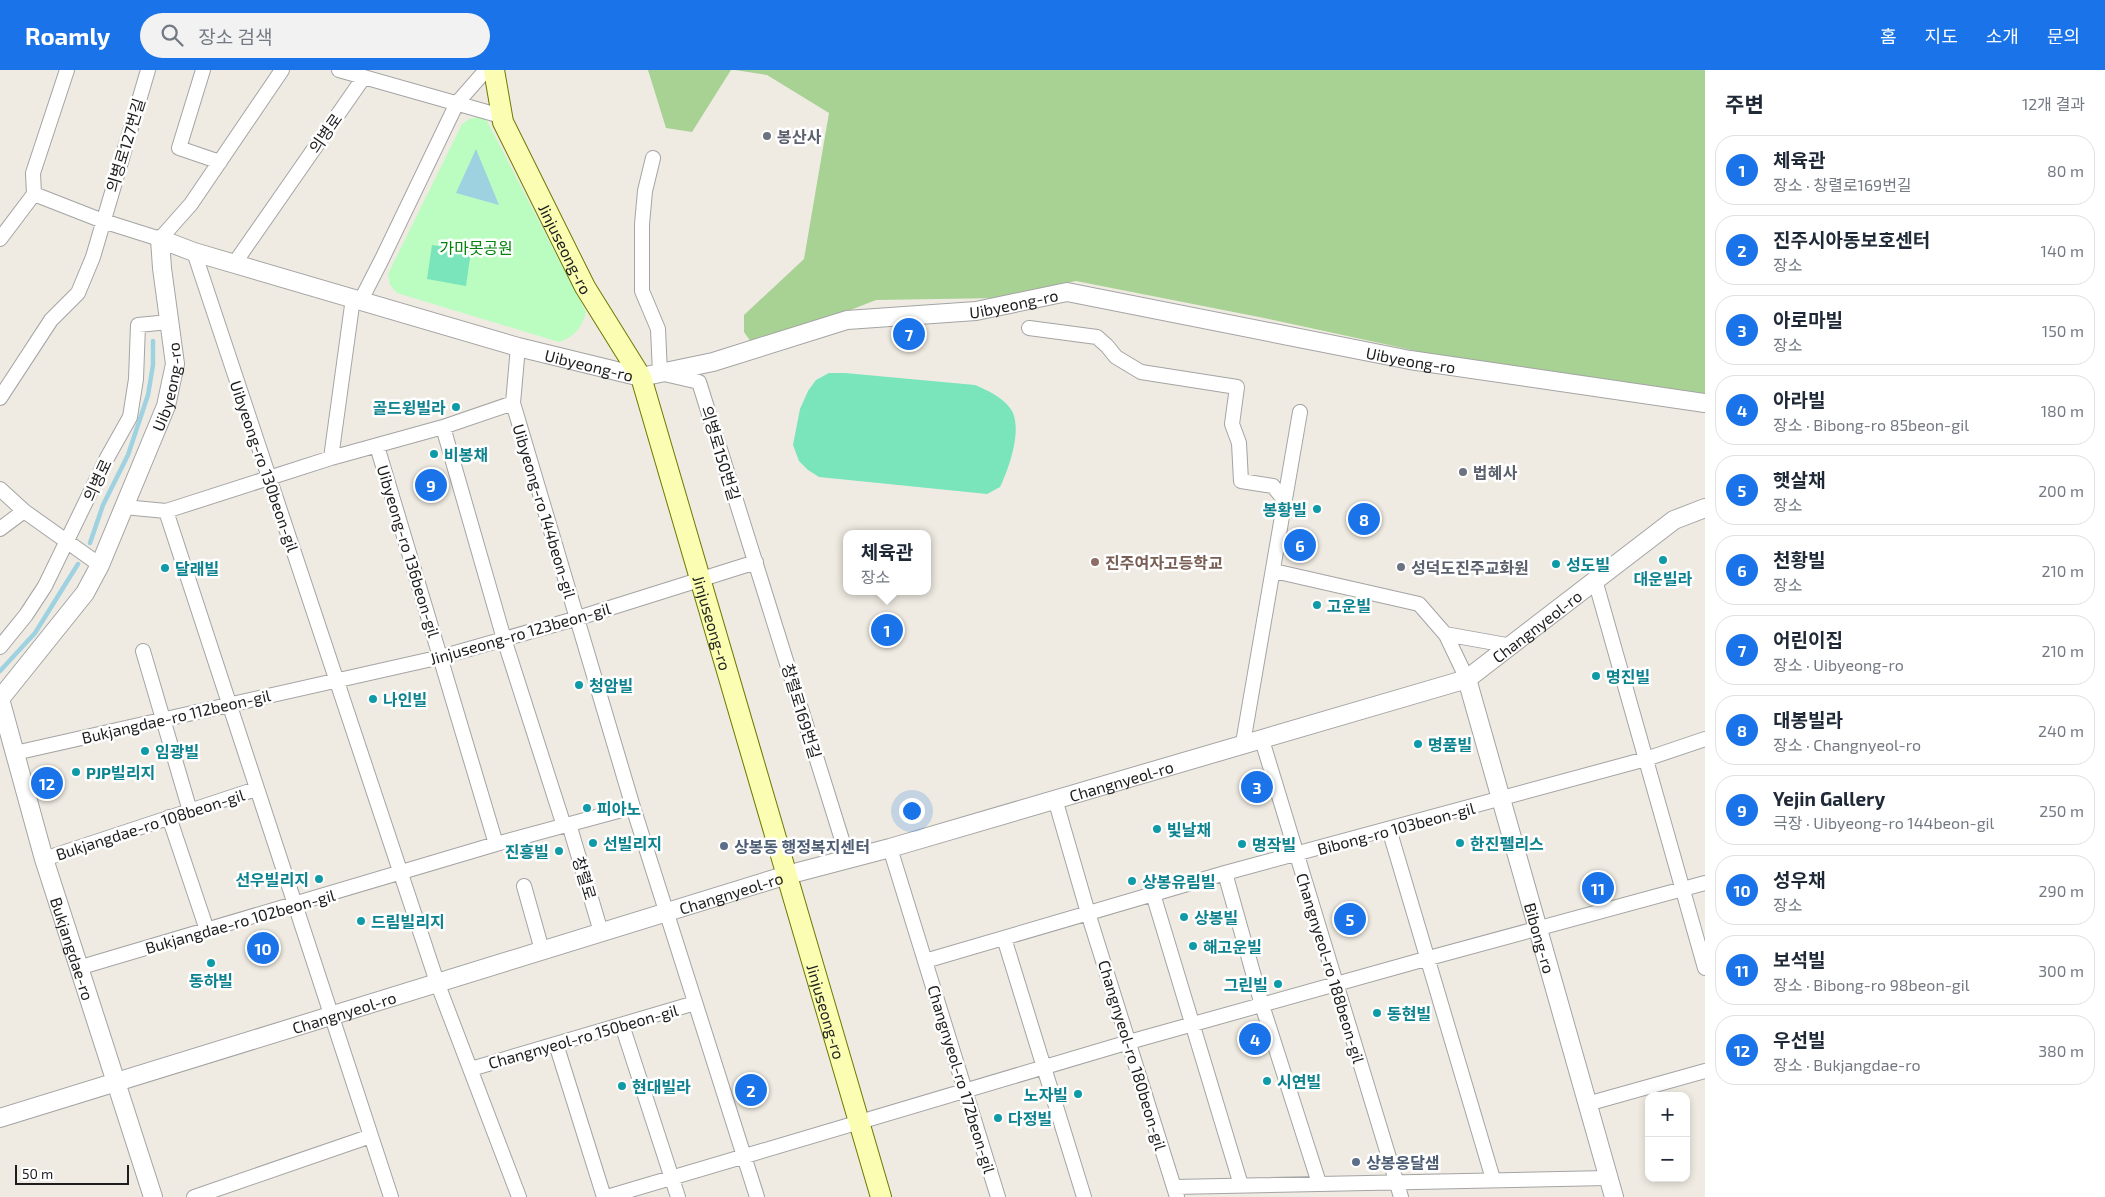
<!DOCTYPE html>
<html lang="ko">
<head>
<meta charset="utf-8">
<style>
	:root { --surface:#fff; --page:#f2f2f3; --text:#1f2937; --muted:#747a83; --line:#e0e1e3; --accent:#1a73e8 }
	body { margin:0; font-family:"Exo 2","Noto Sans KR",sans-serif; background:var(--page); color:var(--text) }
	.controls { position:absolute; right:15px; bottom:15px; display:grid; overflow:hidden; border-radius:10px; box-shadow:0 2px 8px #0003 }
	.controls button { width:45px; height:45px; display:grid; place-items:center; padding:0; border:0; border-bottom:1px solid var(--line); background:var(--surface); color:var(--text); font:25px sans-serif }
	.scale { position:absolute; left:15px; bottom:12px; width:114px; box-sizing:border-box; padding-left:5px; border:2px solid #1d1d1d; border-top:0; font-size:14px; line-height:18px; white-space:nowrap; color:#1d1d1d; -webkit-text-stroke:4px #fff; paint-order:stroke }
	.you { position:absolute; left:911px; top:740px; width:18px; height:18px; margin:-12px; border:4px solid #fff; border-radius:50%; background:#1a73e8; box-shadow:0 0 0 8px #1a73e833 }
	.badge { display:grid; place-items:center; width:32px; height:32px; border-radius:50%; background:var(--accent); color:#fff; font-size:16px; font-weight:700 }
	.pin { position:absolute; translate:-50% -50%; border:2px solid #fff; box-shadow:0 1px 5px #0006 }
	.popup { position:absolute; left:843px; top:460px; width:88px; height:65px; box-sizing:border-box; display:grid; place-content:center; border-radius:10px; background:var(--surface); filter:drop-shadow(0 1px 4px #0005); font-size:16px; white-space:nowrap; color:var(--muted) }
	.popup b { font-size:19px; color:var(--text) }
	.popup::after { content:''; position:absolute; left:50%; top:100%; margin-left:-10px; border:10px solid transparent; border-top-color:var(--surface) }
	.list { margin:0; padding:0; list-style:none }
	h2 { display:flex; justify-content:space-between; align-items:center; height:65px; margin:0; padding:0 20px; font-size:21px }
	h2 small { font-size:16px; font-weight:400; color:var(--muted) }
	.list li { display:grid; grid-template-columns:32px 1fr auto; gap:15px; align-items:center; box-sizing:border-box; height:70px; margin:0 10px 10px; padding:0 10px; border:1px solid var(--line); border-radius:20px }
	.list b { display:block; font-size:19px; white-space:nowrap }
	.list p { margin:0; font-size:16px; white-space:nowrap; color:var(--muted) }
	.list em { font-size:16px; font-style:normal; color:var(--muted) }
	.icon { flex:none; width:28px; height:28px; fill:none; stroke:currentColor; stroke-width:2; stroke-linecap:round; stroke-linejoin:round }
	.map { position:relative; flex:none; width:1705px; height:1127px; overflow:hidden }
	header { display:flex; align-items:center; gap:30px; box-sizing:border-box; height:70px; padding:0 25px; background:var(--accent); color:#fff }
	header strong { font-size:24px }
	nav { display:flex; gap:28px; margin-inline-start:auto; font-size:18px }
	.search { width:350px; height:45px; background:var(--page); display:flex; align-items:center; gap:12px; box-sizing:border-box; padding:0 18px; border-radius:28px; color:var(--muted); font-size:19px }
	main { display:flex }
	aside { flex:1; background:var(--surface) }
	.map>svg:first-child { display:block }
</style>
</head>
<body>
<header>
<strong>Roamly</strong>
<div class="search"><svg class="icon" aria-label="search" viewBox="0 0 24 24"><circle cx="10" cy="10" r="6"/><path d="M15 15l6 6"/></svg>장소 검색</div>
<nav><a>홈</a><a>지도</a><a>소개</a><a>문의</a></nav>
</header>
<main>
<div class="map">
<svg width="1705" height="1127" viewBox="0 0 1705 1127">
	<rect width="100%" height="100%" fill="#efebe2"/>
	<!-- forest -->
	<path fill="#a7d294" d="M648,0H731L692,62L666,58Z
		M735,0H1705V332L1421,282L1264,248L1076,211L1000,228L876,230L815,254L761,286L744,262V245L804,189L829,43L767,5Z"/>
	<!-- park -->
	<path fill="#bbfdc0" d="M480,47L487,51L586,242C582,258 574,267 559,272L397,223L390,215L388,204L462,54L469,49Z"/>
	<!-- pitch -->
	<path fill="#7ae4ba" d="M432,175L471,181L466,216L427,209Z
		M829,303H845L975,315C987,320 1002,327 1010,338C1024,356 1009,399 1000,417L987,424L819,407L808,400L799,391L793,375L800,339L808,321L816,310Z"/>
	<!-- water -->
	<path fill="#9fd2e0" d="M476,79L499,135L456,123Z"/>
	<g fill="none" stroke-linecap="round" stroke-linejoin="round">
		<!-- stream -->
		<path stroke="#9fd2e0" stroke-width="4.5" d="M90,473L103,435L128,385L148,325L153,295V271
			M0,601L35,563L78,494"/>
		<!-- minor casing -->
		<g stroke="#a4a4a4" stroke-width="16">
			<path id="minor" d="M67,0L33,103L34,124L103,151L160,169L191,134L282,0
				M203,0L179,78L220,92
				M339,0L501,46L503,52
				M653,88L645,121L642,154V221L658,259L660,303L699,312L848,789
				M0,169L34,124
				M194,182L437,912L519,1127
				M234,194L364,7
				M361,230L382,189L457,33L486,0
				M1029,258L1097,267L1107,276L1116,287L1141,302L1237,317L1232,354L1239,373L1241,411L1273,416L1285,431
				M518,277L513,333L633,737L757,1127
				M0,328L51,250L78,223L93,187L148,0
				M443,357L504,569L564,756
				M377,376L496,774
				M331,388L353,228
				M0,419L24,441L100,495
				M124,437L166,441L391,1127
				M166,441L331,388L443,357L513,333
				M0,459L24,441
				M1274,501L1419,534L1446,565L1467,609
				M1595,510L1705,898
				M1445,564L1512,576
				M0,577L26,545L45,516L107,388L130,347L136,309L138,255L169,252
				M143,581L190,741
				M1262,670L1401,1127
				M1243,673L1300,342
				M15,683L441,587L578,548L756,492
				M1055,729L1088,843L1177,1127
				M169,747L207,860
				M569,754L601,862
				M1389,759L1493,1109
				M890,778L998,1127
				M44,789L256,719
				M1225,803L1262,935L1319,1113
				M524,816L542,880
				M1153,824L1241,1115
				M1004,868L1084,1127
				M925,891L1225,803L1646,689L1705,669
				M78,898L496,774L633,737
				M622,955L678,1127
				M556,974L604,1127
				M471,999L695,933
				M1587,1034L1705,1001
				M1174,1117L1608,1108
				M194,1127L371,1066
				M607,1127L1129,972L1429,888L1705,813"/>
		</g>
		<!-- tertiary casing -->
		<g stroke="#a4a4a4" stroke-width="20">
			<g id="tertiary">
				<path id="s1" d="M1467,609L1614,1127"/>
				<path id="s2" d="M0,629L85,523L100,495L166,336L175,294L162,198L160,169L194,182L518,277L641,307L713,292L847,250L976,241L1067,222L1410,290L1705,333"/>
				<path id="s3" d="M0,629L44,789L153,1127"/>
				<path id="s4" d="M0,1048L787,805L890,778L1467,609L1674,450L1705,438"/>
			</g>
		</g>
		<!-- secondary casing -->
		<g stroke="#6d7900" stroke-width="22">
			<g id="secondary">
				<path id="s5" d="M494,0L503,52L585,217L641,307L881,1127"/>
			</g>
		</g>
		<!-- minor -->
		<use href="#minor" stroke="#fff" stroke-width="14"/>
		<!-- tertiary -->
		<use href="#tertiary" stroke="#fff" stroke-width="18"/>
		<!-- secondary -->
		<use href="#secondary" stroke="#fbfeb2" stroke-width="20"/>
	</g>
	<!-- markers -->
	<g fill="#6b7280" stroke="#fff" stroke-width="2">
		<circle cx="767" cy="66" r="5"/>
		<circle cx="1463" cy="402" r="5"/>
		<circle cx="1401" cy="497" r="5"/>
	</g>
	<g fill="#0f9aa8" stroke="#fff" stroke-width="2">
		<circle cx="456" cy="337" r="5"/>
		<circle cx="434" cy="384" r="5"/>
		<circle cx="1317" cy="439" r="5"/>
		<circle cx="1663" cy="490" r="5"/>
		<circle cx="1556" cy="494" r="5"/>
		<circle cx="165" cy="498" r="5"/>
		<circle cx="1317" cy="535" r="5"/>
		<circle cx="1596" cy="606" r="5"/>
		<circle cx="579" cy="615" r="5"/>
		<circle cx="373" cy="629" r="5"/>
		<circle cx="1418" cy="674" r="5"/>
		<circle cx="145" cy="681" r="5"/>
		<circle cx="76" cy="702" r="5"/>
		<circle cx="587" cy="738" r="5"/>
		<circle cx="1157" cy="759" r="5"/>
		<circle cx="593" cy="773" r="5"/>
		<circle cx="1460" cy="773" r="5"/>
		<circle cx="1242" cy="774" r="5"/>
		<circle cx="559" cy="781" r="5"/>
		<circle cx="319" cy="809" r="5"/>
		<circle cx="1132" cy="811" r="5"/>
		<circle cx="1184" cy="847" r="5"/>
		<circle cx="361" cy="851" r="5"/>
		<circle cx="1193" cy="876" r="5"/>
		<circle cx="211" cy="893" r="5"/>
		<circle cx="1278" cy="914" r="5"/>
		<circle cx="1377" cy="943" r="5"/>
		<circle cx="1267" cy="1011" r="5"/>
		<circle cx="622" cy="1016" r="5"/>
		<circle cx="1078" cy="1024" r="5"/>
		<circle cx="998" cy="1048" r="5"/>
	</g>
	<circle fill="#8d6e63" stroke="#fff" stroke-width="2" cx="1095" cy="492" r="5"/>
	<g fill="#5c6f8a" stroke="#fff" stroke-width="2">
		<circle cx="724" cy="776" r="5"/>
		<circle cx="1356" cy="1092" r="5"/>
	</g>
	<g text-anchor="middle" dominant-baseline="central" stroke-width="5" stroke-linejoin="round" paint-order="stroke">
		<!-- street labels -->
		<g font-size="16" fill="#1d1d1d" stroke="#fff">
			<text transform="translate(325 63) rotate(-55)">의병로</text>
			<text transform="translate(125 75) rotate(-73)">의병로127번길</text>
			<text stroke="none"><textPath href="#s5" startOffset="194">Jinjuseong-ro</textPath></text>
			<text stroke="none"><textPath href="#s2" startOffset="1391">Uibyeong-ro</textPath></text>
			<text stroke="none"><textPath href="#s2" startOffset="1796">Uibyeong-ro</textPath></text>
			<text stroke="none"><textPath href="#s2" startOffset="956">Uibyeong-ro</textPath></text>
			<text stroke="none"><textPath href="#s2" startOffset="359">Uibyeong-ro</textPath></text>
			<text transform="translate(721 383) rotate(73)">의병로150번길</text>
			<text transform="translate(265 396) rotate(71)">Uibyeong-ro 130beon-gil</text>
			<text transform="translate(97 410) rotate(-65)">의병로</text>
			<text transform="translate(545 441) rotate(73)">Uibyeong-ro 144beon-gil</text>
			<text transform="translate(409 481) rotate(73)">Uibyeong-ro 136beon-gil</text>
			<text stroke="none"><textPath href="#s5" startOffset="599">Jinjuseong-ro</textPath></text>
			<text stroke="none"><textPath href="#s4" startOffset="1619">Changnyeol-ro</textPath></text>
			<text transform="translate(520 563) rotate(-16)">Jinjuseong-ro 123beon-gil</text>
			<text transform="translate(802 641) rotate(73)">창렬로169번길</text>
			<text transform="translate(176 646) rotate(-13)">Bukjangdae-ro 112beon-gil</text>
			<text stroke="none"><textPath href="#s4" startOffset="1171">Changnyeol-ro</textPath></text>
			<text transform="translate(150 754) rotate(-18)">Bukjangdae-ro 108beon-gil</text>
			<text transform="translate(1396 758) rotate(-15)">Bibong-ro 103beon-gil</text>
			<text transform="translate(585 808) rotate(73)">창렬로</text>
			<text stroke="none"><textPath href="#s4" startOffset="765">Changnyeol-ro</textPath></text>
			<text transform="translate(240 851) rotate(-16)">Bukjangdae-ro 102beon-gil</text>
			<text stroke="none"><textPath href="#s1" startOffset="269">Bibong-ro</textPath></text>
			<text stroke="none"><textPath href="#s3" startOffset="260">Bukjangdae-ro</textPath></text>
			<text transform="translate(1331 898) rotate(73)">Changnyeol-ro 188beon-gil</text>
			<text stroke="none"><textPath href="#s4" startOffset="360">Changnyeol-ro</textPath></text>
			<text stroke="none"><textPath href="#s5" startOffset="1004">Jinjuseong-ro</textPath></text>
			<text transform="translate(583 966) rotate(-16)">Changnyeol-ro 150beon-gil</text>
			<text transform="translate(1133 985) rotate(73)">Changnyeol-ro 180beon-gil</text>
			<text transform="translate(962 1009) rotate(73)">Changnyeol-ro 172beon-gil</text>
		</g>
		<!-- worship labels -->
		<g font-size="16" font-weight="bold" fill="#5b616d" stroke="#fff" text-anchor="start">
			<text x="777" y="66">봉산사</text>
			<text x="1473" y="402">법혜사</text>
			<text x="1411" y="497">성덕도진주교화원</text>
		</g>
		<!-- park labels -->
		<g font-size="16" fill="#04830c" stroke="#fff">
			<text x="476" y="177">가마못공원</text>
		</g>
		<!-- culture labels -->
		<g font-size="16" font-weight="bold" fill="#0d838f" stroke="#fff" text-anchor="start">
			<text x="446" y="337" text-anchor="end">골드윙빌라</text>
			<text x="444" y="384">비봉채</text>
			<text x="1307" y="439" text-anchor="end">봉황빌</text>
			<text x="1566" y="494">성도빌</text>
			<text x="175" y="498">달래빌</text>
			<text x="1663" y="508" text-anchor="middle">대운빌라</text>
			<text x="1327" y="535">고운빌</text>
			<text x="1606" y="606">명진빌</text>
			<text x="589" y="615">청암빌</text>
			<text x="383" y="629">나인빌</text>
			<text x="1428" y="674">명품빌</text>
			<text x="155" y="681">임광빌</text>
			<text x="86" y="702">PJP빌리지</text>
			<text x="597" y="738">피아노</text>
			<text x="1167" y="759">빛날채</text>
			<text x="603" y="773">선빌리지</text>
			<text x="1470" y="773">한진펠리스</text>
			<text x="1252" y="774">명작빌</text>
			<text x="549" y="781" text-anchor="end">진흥빌</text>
			<text x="309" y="809" text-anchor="end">선우빌리지</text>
			<text x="1142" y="811">상봉유림빌</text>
			<text x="1194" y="847">상봉빌</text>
			<text x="371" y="851">드림빌리지</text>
			<text x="1203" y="876">해고운빌</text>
			<text x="211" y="910" text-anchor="middle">동하빌</text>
			<text x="1268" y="914" text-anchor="end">그린빌</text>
			<text x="1387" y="943">동현빌</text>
			<text x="1277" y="1011">시연빌</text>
			<text x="632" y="1016">현대빌라</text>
			<text x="1068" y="1024" text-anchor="end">노자빌</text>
			<text x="1008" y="1048">다정빌</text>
		</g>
		<!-- education labels -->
		<g font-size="16" font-weight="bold" fill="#785e54" stroke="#fff" text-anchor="start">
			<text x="1105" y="492">진주여자고등학교</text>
		</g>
		<!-- service labels -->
		<g font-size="16" font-weight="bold" fill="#4e5e75" stroke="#fff" text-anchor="start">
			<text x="734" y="776">상봉동 행정복지센터</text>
			<text x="1366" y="1092">상봉옹달샘</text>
		</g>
	</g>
</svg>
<div class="controls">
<button>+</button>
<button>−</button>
</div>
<div class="scale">50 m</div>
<div class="you"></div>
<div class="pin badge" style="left:887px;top:560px">1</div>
<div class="popup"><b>체육관</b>장소</div>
<div class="pin badge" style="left:751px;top:1020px">2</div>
<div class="pin badge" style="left:1257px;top:717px">3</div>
<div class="pin badge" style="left:1255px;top:969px">4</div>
<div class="pin badge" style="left:1350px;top:849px">5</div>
<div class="pin badge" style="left:1300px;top:475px">6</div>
<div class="pin badge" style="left:909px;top:264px">7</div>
<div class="pin badge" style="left:1364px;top:449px">8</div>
<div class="pin badge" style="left:431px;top:415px">9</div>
<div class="pin badge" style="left:263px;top:878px">10</div>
<div class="pin badge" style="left:1598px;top:818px">11</div>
<div class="pin badge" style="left:47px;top:713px">12</div>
</div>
<aside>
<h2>주변<small>12개 결과</small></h2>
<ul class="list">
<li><span class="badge">1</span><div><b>체육관</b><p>장소 · 창렬로169번길</p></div><em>80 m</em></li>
<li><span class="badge">2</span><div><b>진주시아동보호센터</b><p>장소</p></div><em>140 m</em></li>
<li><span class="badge">3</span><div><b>아로마빌</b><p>장소</p></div><em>150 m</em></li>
<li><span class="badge">4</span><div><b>아라빌</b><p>장소 · Bibong-ro 85beon-gil</p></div><em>180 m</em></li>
<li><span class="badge">5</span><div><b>햇살채</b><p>장소</p></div><em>200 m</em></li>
<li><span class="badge">6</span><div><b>천황빌</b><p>장소</p></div><em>210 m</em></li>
<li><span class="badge">7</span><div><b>어린이집</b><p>장소 · Uibyeong-ro</p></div><em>210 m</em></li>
<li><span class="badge">8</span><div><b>대봉빌라</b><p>장소 · Changnyeol-ro</p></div><em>240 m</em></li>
<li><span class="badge">9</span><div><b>Yejin Gallery</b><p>극장 · Uibyeong-ro 144beon-gil</p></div><em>250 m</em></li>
<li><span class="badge">10</span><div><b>성우채</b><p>장소</p></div><em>290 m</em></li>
<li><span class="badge">11</span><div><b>보석빌</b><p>장소 · Bibong-ro 98beon-gil</p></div><em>300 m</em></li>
<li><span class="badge">12</span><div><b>우선빌</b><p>장소 · Bukjangdae-ro</p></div><em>380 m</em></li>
</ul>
</aside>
</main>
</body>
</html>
